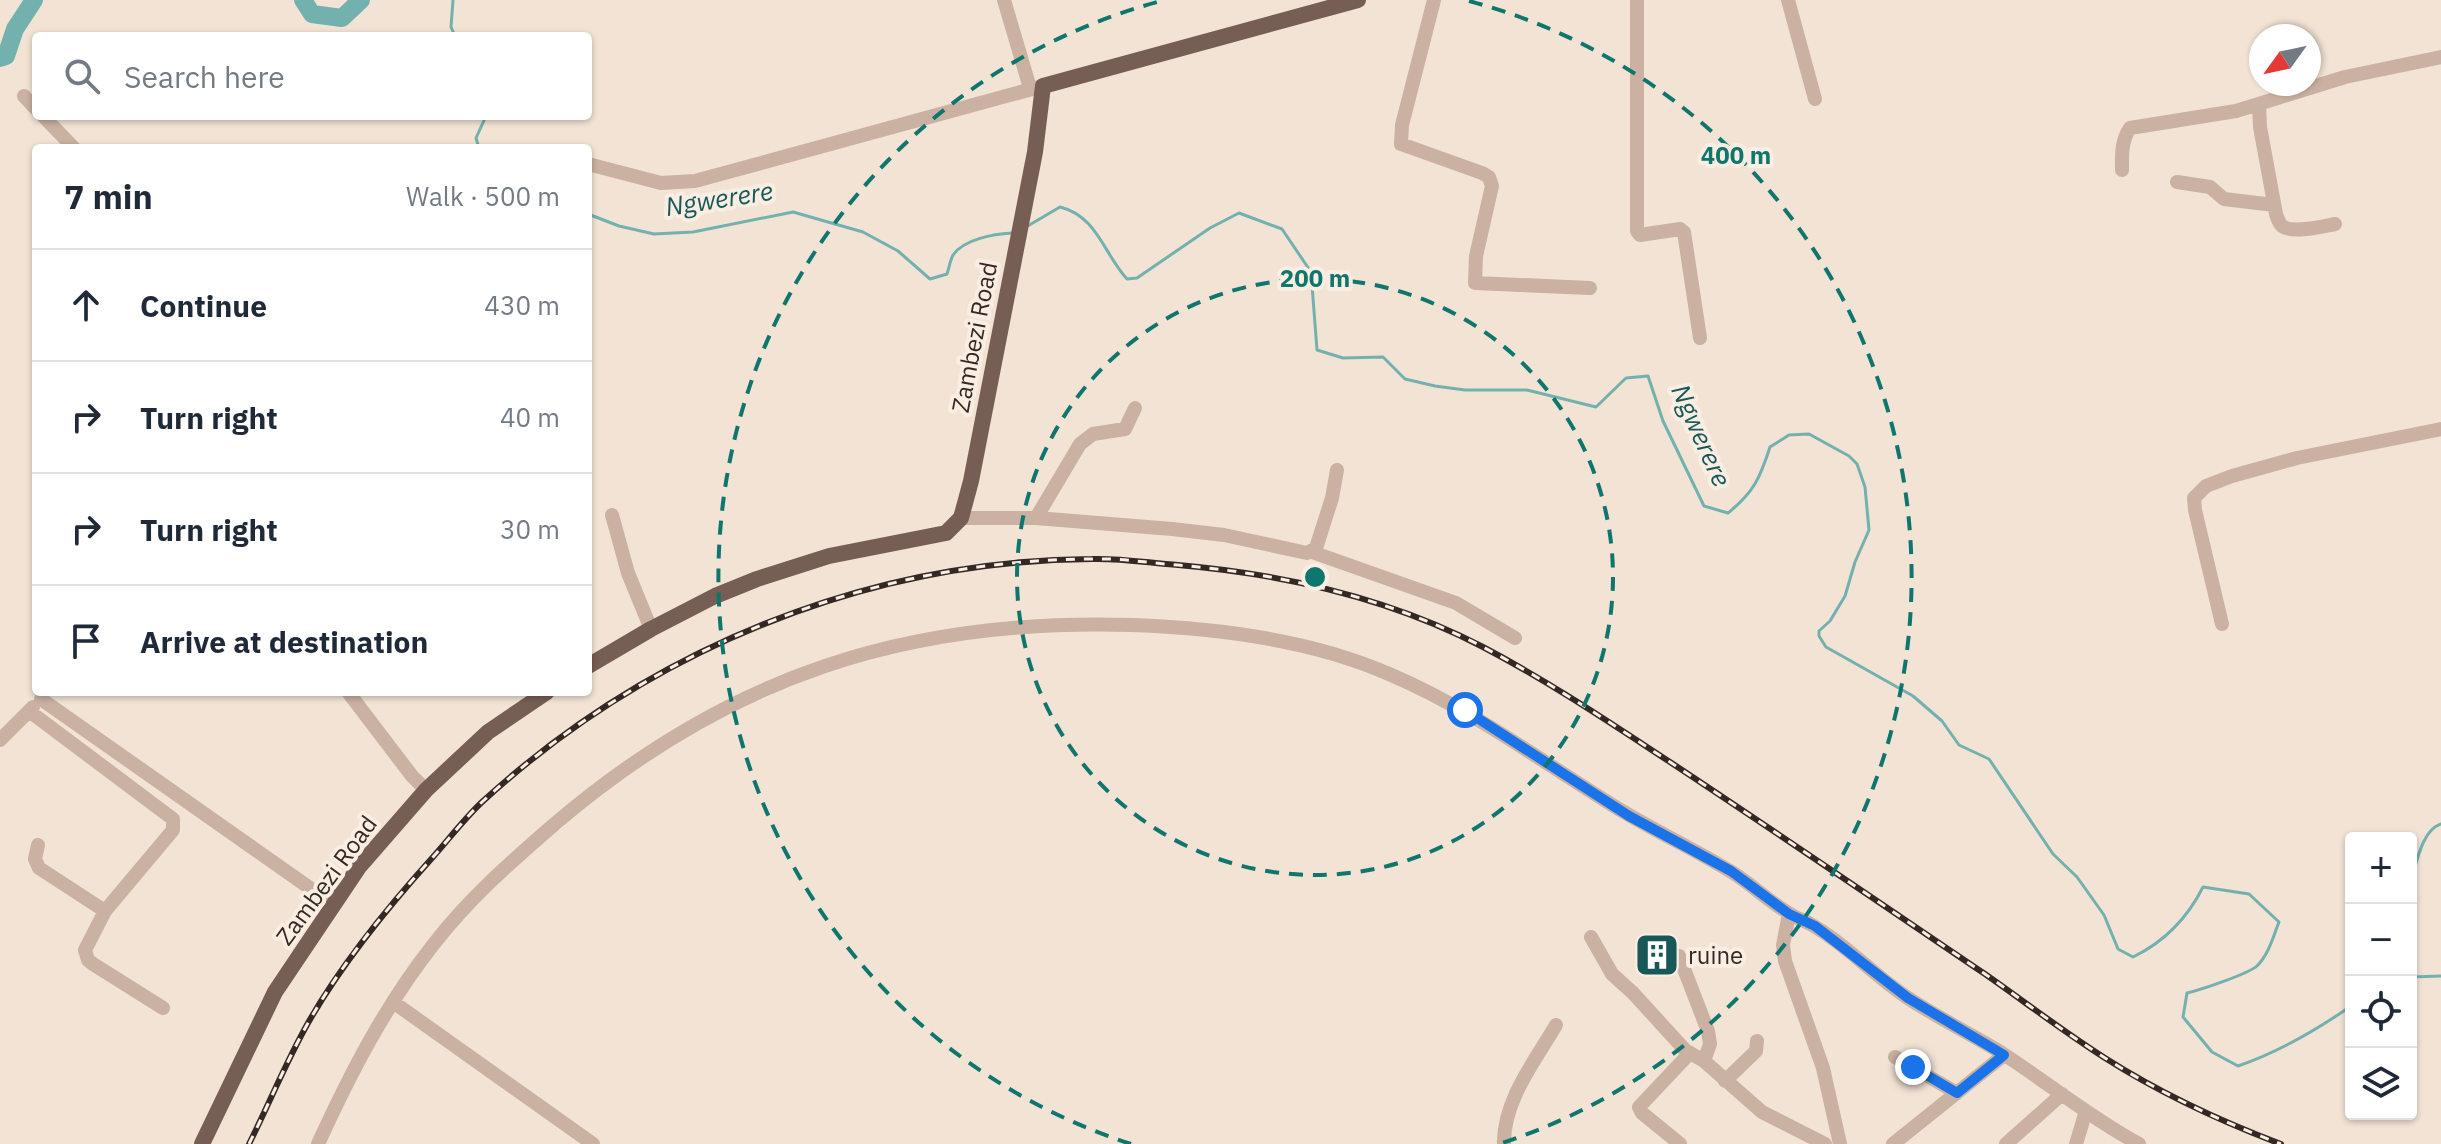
<!DOCTYPE html>
<html lang="en">
<head>
<meta charset="utf-8">
<style>
	:root { --surface:#fff; --page:#f6f6f7; --text:#1f2937; --muted:#747a83; --line:#e0e1e3 }
	body { margin:0; font-family:"IBM Plex Sans",sans-serif; background:var(--page); color:var(--text) }
	.controls { position:absolute; right:24px; bottom:24px; display:grid; overflow:hidden; border-radius:8px; box-shadow:0 2px 6px #0004 }
	.controls button { width:72px; height:72px; display:grid; place-items:center; padding:0; border:0; border-bottom:2px solid var(--line); background:var(--surface); color:var(--text); font:40px sans-serif }
	.compass { position:absolute; left:2249px; top:24px; width:72px; height:72px; border-radius:50%; background:var(--surface); box-shadow:0 2px 6px #0004; rotate:237deg }
	.stop { position:absolute; width:24px; height:24px; margin:-18px; border:6px solid #1a73e8; border-radius:50%; background:#fff }
	.stop.end { background:#1a73e8; border-color:#fff; box-shadow:0 2px 8px #0008 }
	.list { margin:0; padding:0; list-style:none }
	h2 { display:flex; justify-content:space-between; align-items:center; height:104px; margin:0; padding:0 32px; font-size:34px }
	h2 small { font-size:26px; font-weight:400; color:var(--muted) }
	.list li { display:grid; grid-template-columns:52px 1fr auto; gap:24px; align-items:center; box-sizing:border-box; height:112px; padding:0 32px; border-top:2px solid var(--line) }
	.list b { display:block; font-size:30px; white-space:nowrap }
	.list em { font-size:26px; font-style:normal; color:var(--muted) }
	.icon { flex:none; width:44px; height:44px; fill:none; stroke:currentColor; stroke-width:2; stroke-linecap:round; stroke-linejoin:round }
	.map { position:relative; flex:none; width:2441px; height:1144px; overflow:hidden }
	.search { position:absolute; background:var(--surface); box-shadow:0 2px 6px #0004; left:32px; top:32px; width:560px; height:88px; display:flex; align-items:center; gap:20px; box-sizing:border-box; padding:0 28px; border-radius:8px; color:var(--muted); font-size:30px }
	.panel { position:absolute; background:var(--surface); box-shadow:0 2px 6px #0004; left:32px; top:144px; width:560px; height:552px; border-radius:8px }
	.map>svg:first-child { display:block }
</style>
</head>
<body>
<div class="map">
<svg width="2441" height="1144" viewBox="0 0 2441 1144">
	<rect width="100%" height="100%" fill="#f2e3d5"/>
	<g fill="none" stroke-linecap="round" stroke-linejoin="round">
		<!-- stream -->
		<path stroke="#73b1af" stroke-width="3" d="M453,0L451,27L455,36
			M479,148L476,138L486,116
			M588,214L619,226L654,234L693,232L793,212L863,232L898,251L930,279L947,274C949,268 950,261 953,255C964,239 994,234 1012,233
			M1026,227L1060,207C1097,216 1104,254 1127,279L1137,278L1210,228L1239,213L1282,229L1311,272L1317,350L1343,358L1383,357L1405,379L1435,386L1465,390H1527L1596,407L1626,378L1648,376L1663,421L1704,506L1728,513C1754,492 1760,478 1770,447L1789,435L1809,434L1849,456L1857,464L1865,487L1869,530L1855,562L1845,596L1830,621L1819,631V636L1826,647L1913,696L1942,721L1959,745L1989,759L2053,854L2077,877L2104,915L2118,949L2133,957C2164,942 2188,917 2203,887L2249,894L2279,922C2273,937 2269,954 2257,966C2248,974 2200,990 2187,993L2183,1017L2212,1052L2238,1066C2279,1052 2315,1031 2351,1006
			M2411,880C2417,862 2422,830 2441,824
			M2411,977L2441,976"/>
		<!-- river -->
		<path stroke="#73b1af" stroke-width="18" d="M303,0L312,14L342,18L361,0
			M0,58L6,56L15,29L34,0"/>
		<!-- minor -->
		<path stroke="#cab1a1" stroke-width="14" d="M1004,0L1030,88
			M1434,0L1402,125L1401,144L1482,173L1489,177L1492,186L1476,256L1475,283L1590,288
			M1637,0V231L1640,235L1680,229L1684,232L1700,338
			M1788,0L1815,99
			M24,96L36,109
			M2259,104L2260,127L2276,214C2276,215 2280,225 2282,226C2292,234 2324,226 2335,224
			M43,116L74,148
			M588,164L661,183L695,181L1043,86
			M2122,170C2122,155 2121,141 2130,128L2236,111L2345,77L2441,57
			M2177,182L2210,187L2224,199L2274,205
			M612,515L628,573L651,629
			M961,518H1036L1172,529L1224,535L1307,553L1316,548L1332,498L1337,470
			M1036,518L1080,444L1093,434L1125,429L1135,408
			M1312,552L1456,603L1515,638
			M2222,624L2195,510L2194,498L2206,486L2232,476L2297,458L2441,429
			M348,692L412,776L426,790
			M41,699L334,905
			M29,711L173,819V830L105,911L85,950L88,960L93,964L163,1008
			M0,740L33,707
			M38,845L35,859L39,868L105,911
			M1789,914L1783,945L1785,961L1823,1068L1840,1144
			M1591,937L1612,974L1633,993L1685,1050L1704,1061L1762,1112L1825,1144
			M1679,956L1708,1031L1710,1044L1704,1061
			M393,1002L593,1144
			M1895,1057L1957,1093
			M1725,1081L1756,1051L1757,1041
			M318,1144C350,1074 385,1006 433,945C469,898 512,861 557,822C729,676 907,618 1132,625C1216,628 1312,640 1389,674C1467,707 1534,756 1606,801C1646,827 1689,846 1730,871C1752,884 1770,903 1792,915C1798,919 1806,921 1812,925C1846,944 1874,976 1908,998C1938,1018 1971,1034 2002,1053C2048,1083 2091,1118 2139,1144
			M1504,1144C1503,1101 1535,1061 1556,1025
			M1680,1144L1642,1113L1639,1107L1689,1054
			M1893,1144L2004,1055
			M2006,1144L2062,1094
			M2076,1144L2086,1111"/>
		<!-- major -->
		<path stroke="#775e54" stroke-width="16" d="M588,666L651,629L715,596L757,579L829,556L946,533L961,518L971,481L1035,152L1043,86L1358,0
			M202,1144L275,992L359,867L426,790L488,732L547,692"/>
		<!-- rail casing -->
		<g stroke="#342824" stroke-width="6">
			<path id="rail" d="M249,1144C269,1104 286,1062 308,1023C342,963 387,908 433,857C449,839 464,819 482,802C648,650 866,560 1092,559C1121,558 1149,563 1178,565C1283,574 1389,598 1483,647C1548,681 1609,722 1670,762C1776,832 1880,903 1985,974C2025,1002 2064,1032 2105,1058C2160,1093 2220,1121 2281,1144"/>
		</g>
		<!-- rail -->
		<use href="#rail" stroke="#faede2" stroke-width="3" stroke-dasharray="9" stroke-linecap="butt"/>
	</g>
	<g fill="none" stroke-linecap="round" stroke-linejoin="round">
		<!-- route -->
		<path stroke="#1a73e8" stroke-width="10" d="M1465,710L1629,816L1731,871L1789,914L1815,926L1908,998L2004,1055L1957,1093L1913,1067"/>
	</g>
	<!-- distance rings -->
	<g fill="none" stroke="#0f766e" stroke-width="4" stroke-dasharray="14 10">
		<circle cx="1315" cy="577" r="298"/>
		<path d="M1131 1144A596 596 0 0 1 1161 1M1469 1A596 596 0 0 1 1499 1144"/>
	</g>
	<!-- icons -->
	<defs>
		<g id="building-square" transform="scale(2.3)"><rect x="-9" y="-9" width="18" height="18" rx="4" fill="#185858" stroke="#faede2"/><path d="M-4-6H4V6H1V3H-1V6H-4ZM-2.5-4.3h1.7v1.8h-1.7ZM.8-4.3h1.7v1.8H.8ZM-2.5-1h1.7V.8h-1.7ZM.8-1h1.7V.8H.8Z" fill="#fff"/></g>
	</defs>
	<g fill-rule="evenodd">
		<use href="#building-square" x="1657" y="955"/>
	</g>
	<g text-anchor="middle" dominant-baseline="central" stroke-width="8" stroke-linejoin="round" paint-order="stroke">
		<!-- street labels -->
		<g font-size="24" fill="#342824" stroke="#faede2">
			<text transform="translate(974 337) rotate(-79)">Zambezi Road</text>
			<text transform="translate(326 880) rotate(-54)">Zambezi Road</text>
		</g>
		<!-- poi labels -->
		<g font-size="24" fill="#342824" stroke="#faede2" text-anchor="start">
			<text x="1688" y="955">ruine</text>
		</g>
		<!-- water labels -->
		<g font-size="26" font-style="italic" fill="#185858" stroke="#faede2">
			<text transform="translate(719 198) rotate(-9)">Ngwerere</text>
			<text transform="translate(1702 435) rotate(66)">Ngwerere</text>
		</g>
	</g>
	<circle cx="1315" cy="577" r="12" fill="#0f766e" stroke="#faede2" stroke-width="4"/>
	<g font-size="24" text-anchor="middle" font-weight="bold" fill="#0f766e" stroke="#faede2" stroke-width="8" stroke-linejoin="round" paint-order="stroke">
		<text x="1736" y="164">400 m</text>
		<text x="1315" y="287">200 m</text>
	</g>
</svg>
<div class="controls">
<button>+</button>
<button>−</button>
<button><svg class="icon" aria-label="locate" viewBox="0 0 24 24"><circle cx="12" cy="12" r="6"/><path d="M12 2v4M12 18v4M2 12h4M18 12h4"/></svg></button>
<button><svg class="icon" aria-label="layers" viewBox="0 0 24 24"><path d="M12 4l9 5-9 5-9-5zM3 14l9 5 9-5"/></svg></button>
</div>
<svg class="compass" viewBox="-18 -18 36 36"><path d="M0-13l5 13h-10z" fill="#e53935"/><path d="M0 13l5-13h-10z" fill="#747a83"/></svg>
<div class="stop" style="left:1465px;top:710px"></div>
<div class="stop end" style="left:1913px;top:1067px"></div>
<div class="search"><svg class="icon" aria-label="search" viewBox="0 0 24 24"><circle cx="10" cy="10" r="6"/><path d="M15 15l6 6"/></svg>Search here</div>
<section class="panel">
<h2>7 min<small>Walk · 500 m</small></h2>
<ul class="list">
<li><svg class="icon" aria-label="ahead" viewBox="0 0 24 24"><path d="M12 20V5M6 11l6-6 6 6"/></svg><div><b>Continue</b></div><em>430 m</em></li>
<li><svg class="icon" aria-label="right" viewBox="0 0 24 24"><path d="M7 20v-9h11M14 6l5 5-5 5"/></svg><div><b>Turn right</b></div><em>40 m</em></li>
<li><svg class="icon" aria-label="right" viewBox="0 0 24 24"><path d="M7 20v-9h11M14 6l5 5-5 5"/></svg><div><b>Turn right</b></div><em>30 m</em></li>
<li><svg class="icon" aria-label="arrive" viewBox="0 0 24 24"><path d="M6 21V4h12l-3 4 3 4H6"/></svg><div><b>Arrive at destination</b></div></li>
</ul>
</section>
</div>
</body>
</html>
